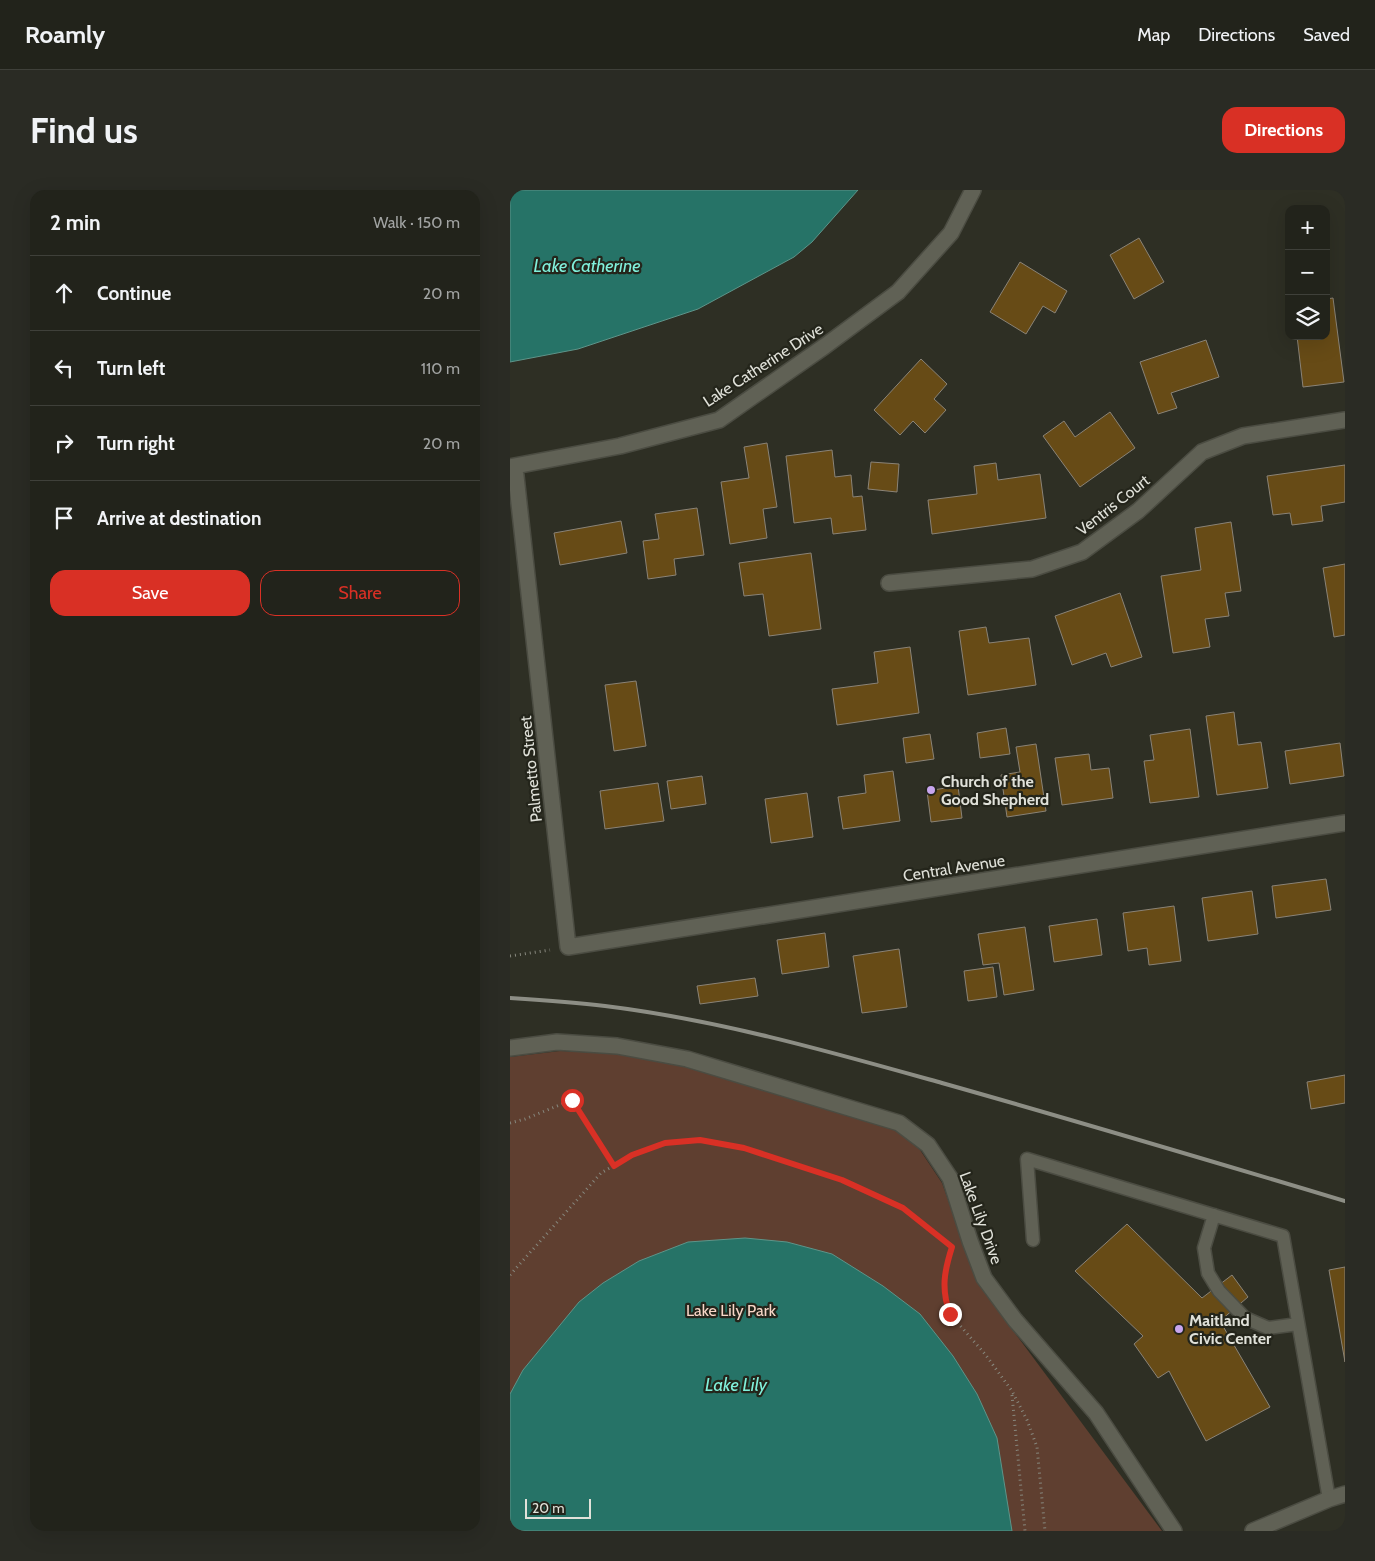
<!DOCTYPE html>
<html lang="en">
<head>
<meta charset="utf-8">
<style>
	:root { --surface:#22231b; --page:#2a2b24; --text:#f1f3f6; --muted:#a2a4a3; --line:#3f403a; --accent:#d93025 }
	body { margin:0; font-family:Cabin,sans-serif; background:var(--page); color:var(--text) }
	.controls { position:absolute; right:15px; top:15px; display:grid; overflow:hidden; border-radius:10px; box-shadow:0 5px 20px #0002 }
	.controls button { width:45px; height:45px; display:grid; place-items:center; padding:0; border:0; border-bottom:1px solid var(--line); background:var(--surface); color:var(--text); font:25px sans-serif }
	.scale { position:absolute; left:15px; bottom:12px; width:66px; box-sizing:border-box; padding-left:5px; border:2px solid #e0e1d9; border-top:0; font-size:14px; line-height:18px; white-space:nowrap; color:#e0e1d9; -webkit-text-stroke:4px #24251b; paint-order:stroke }
	.stop { position:absolute; width:15px; height:15px; margin:-11px; border:4px solid #d93025; border-radius:50%; background:#fff }
	.stop.end { background:#d93025; border-color:#fff; box-shadow:0 1px 5px #0008 }
	.list { margin:0; padding:0; list-style:none }
	h2 { display:flex; justify-content:space-between; align-items:center; height:65px; margin:0; padding:0 20px; font-size:21px }
	h2 small { font-size:16px; font-weight:400; color:var(--muted) }
	.list li { display:grid; grid-template-columns:32px 1fr auto; gap:15px; align-items:center; box-sizing:border-box; height:75px; padding:0 20px; border-top:1px solid var(--line) }
	.list b { display:block; font-size:19px; white-space:nowrap }
	.list em { font-size:16px; font-style:normal; color:var(--muted) }
	.actions { display:flex; gap:10px; padding:15px 20px }
	.actions a { flex:1; padding:11px 0; border:1px solid var(--accent); border-radius:15px; text-align:center; font-size:18px; color:var(--accent) }
	.actions .main { background:var(--accent); color:#fff }
	.icon { flex:none; width:28px; height:28px; fill:none; stroke:currentColor; stroke-width:2; stroke-linecap:round; stroke-linejoin:round }
	.map { position:relative; flex:none; width:835px; height:1341px; overflow:hidden; border-radius:15px }
	header { display:flex; align-items:center; gap:30px; box-sizing:border-box; height:70px; padding:0 25px; background:var(--surface); border-bottom:1px solid var(--line) }
	header strong { font-size:24px }
	nav { display:flex; gap:28px; margin-inline-start:auto; font-size:18px }
	.intro { display:flex; align-items:center; justify-content:space-between; box-sizing:border-box; height:120px; padding:0 30px }
	h1 { margin:0; font-size:35px }
	.button { padding:12px 22px; border-radius:15px; background:var(--accent); color:#fff; font-size:18px; font-weight:700 }
	main { display:flex; gap:30px; padding:0 30px }
	aside { flex:1; background:var(--surface); border-radius:15px; box-shadow:0 5px 20px #0002 }
	.map>svg:first-child { display:block }
</style>
</head>
<body>
<header>
<strong>Roamly</strong>
<nav><a>Map</a><a>Directions</a><a>Saved</a></nav>
</header>
<div class="intro"><h1>Find us</h1><a class="button">Directions</a></div>
<main>
<aside>
<h2>2 min<small>Walk · 150 m</small></h2>
<ul class="list">
<li><svg class="icon" aria-label="ahead" viewBox="0 0 24 24"><path d="M12 20V5M6 11l6-6 6 6"/></svg><div><b>Continue</b></div><em>20 m</em></li>
<li><svg class="icon" aria-label="left" viewBox="0 0 24 24"><path d="M17 20v-9H6M10 6l-5 5 5 5"/></svg><div><b>Turn left</b></div><em>110 m</em></li>
<li><svg class="icon" aria-label="right" viewBox="0 0 24 24"><path d="M7 20v-9h11M14 6l5 5-5 5"/></svg><div><b>Turn right</b></div><em>20 m</em></li>
<li><svg class="icon" aria-label="arrive" viewBox="0 0 24 24"><path d="M6 21V4h12l-3 4 3 4H6"/></svg><div><b>Arrive at destination</b></div></li>
</ul>
<div class="actions"><a class="main">Save</a><a>Share</a></div>
</aside>
<div class="map">
<svg width="835" height="1341" viewBox="0 0 835 1341">
	<rect width="100%" height="100%" fill="#2e2f24"/>
	<!-- green -->
	<path fill="#5f3f30" d="M50,861L110,864L181,877L385,938L410,960L432,993L467,1092L652,1341H0V867Z"/>
	<!-- water -->
	<path fill="#267367" stroke="#5e9489" d="M0,0H348L302,52L284,67L188,119L68,159L0,172Z
		M235,1048L277,1052L322,1064L373,1096L410,1124L443,1166L467,1204L487,1248L502,1341H0V1204L13,1180L69,1112L93,1093L129,1071L178,1052Z"/>
	<!-- building -->
	<path fill="#674b16" stroke="#8a8377" d="M629,48L654,92L624,109L600,65Z
		M510,72L557,101L545,123L533,116L516,144L480,122Z
		M823,108L834,192L793,197L787,146H816V109Z
		M696,150L709,187L661,203L667,218L648,224L630,172Z
		M411,169L437,194L424,209L436,220L415,243L403,231L390,245L364,220Z
		M600,222L625,258L570,297L533,246L554,231L565,247Z
		M257,253L267,317L253,319L257,348L220,354L211,292L239,288L234,257Z
		M322,260L325,287L341,285L343,307L352,306L356,340L323,344L321,328L284,333L276,266Z
		M361,272L389,274L387,302L358,299Z
		M486,273L488,290L530,284L536,328L422,344L418,310L467,304L464,276Z
		M835,275V312L811,316L813,331L782,335L780,323L763,325L757,286Z
		M187,318L194,365L164,369L166,385L138,389L133,351L149,349L145,324Z
		M111,331L117,363L50,375L44,343Z
		M721,332L731,401L715,403L719,426L695,429L700,457L663,463L651,386L691,380L685,338Z
		M301,363L311,439L259,446L253,404L234,406L229,373Z
		M835,374V445L824,447L813,378Z
		M610,403L632,467L601,477L596,463L562,475L545,426Z
		M476,437L479,453L519,448L526,495L458,505L449,441Z
		M400,457L409,523L327,535L322,499L368,493L364,462Z
		M126,491L136,556L104,561L95,495Z
		M724,522L728,555L751,552L758,598L707,605L696,526Z
		M496,538L500,564L470,568L467,543Z
		M680,539L689,607L640,613L634,571L644,570L640,545Z
		M420,544L424,569L396,573L393,548Z
		M830,553L834,586L780,594L775,561Z
		M526,554L536,621L497,627L491,585L510,582L506,557Z
		M579,564L581,580L599,578L603,608L552,615L545,568Z
		M383,581L390,631L333,639L328,607L356,603L354,585Z
		M192,586L196,614L161,619L157,591Z
		M148,593L154,631L95,639L90,601Z
		M448,596L452,628L421,632L417,601Z
		M297,603L303,647L261,653L255,609Z
		M816,689L821,720L766,728L762,696Z
		M742,701L748,744L698,751L692,708Z
		M664,716L671,771L639,775L637,758L618,761L613,723Z
		M587,729L592,765L544,772L539,736Z
		M515,737L524,800L494,805L489,773L473,775L468,744Z
		M315,743L319,777L272,784L267,750Z
		M389,759L397,817L352,823L343,766Z
		M483,777L487,807L458,811L454,781Z
		M245,788L248,806L190,814L187,796Z
		M835,885V913L801,919L797,892Z
		M617,1034L692,1108L722,1085L738,1107L710,1131L760,1217L696,1251L659,1181L648,1188L624,1154L633,1146L565,1081Z
		M835,1077V1172L819,1080Z"/>
	<g fill="none" stroke-linecap="round" stroke-linejoin="round">
		<!-- lane casing -->
		<g stroke="#4b4c42" stroke-width="15">
			<path id="lane" d="M704,1025L694,1058L698,1083L709,1101L735,1128L758,1138L788,1134
				M523,1050L517,969L773,1046L819,1309"/>
		</g>
		<!-- street casing -->
		<g stroke="#4b4c42" stroke-width="18">
			<path id="street" d="M0,277L110,256L209,230L315,156L388,102L441,43L463,0
				M5,277L58,757L835,633
				M379,393L522,379L572,362L628,321L692,262L733,246L835,230
				M0,858L47,852L107,856L177,869L389,933L418,955L440,988L460,1051L474,1088L505,1130L586,1223L664,1341"/>
		</g>
		<!-- secondary casing -->
		<g stroke="#4b4c42" stroke-width="18">
			<path id="secondary" d="M743,1341L819,1309L835,1304"/>
		</g>
		<!-- path -->
		<path stroke="#87887e" stroke-width="3" stroke-dasharray="1 4" stroke-linecap="butt" d="M0,766L40,760
			M0,933L15,929L62,910L104,976
			M442,1057L435,1079V1109L440,1124L475,1164L502,1201L517,1230L527,1257L535,1341
			M0,1085L91,983L122,965L155,953L190,951L234,958L332,990L393,1018L442,1057
			M502,1205L515,1341"/>
		<!-- lane -->
		<use href="#lane" stroke="#606155" stroke-width="12"/>
		<!-- street -->
		<use href="#street" stroke="#606155" stroke-width="15"/>
		<!-- secondary -->
		<use href="#secondary" stroke="#606155" stroke-width="15"/>
		<!-- rail -->
		<path stroke="#8d8e85" stroke-width="4" d="M0,808C32,810 63,812 95,816C209,830 321,862 432,893C567,931 701,971 835,1011"/>
	</g>
	<g fill="none" stroke-linecap="round" stroke-linejoin="round">
		<!-- route -->
		<path stroke="#d93025" stroke-width="6" d="M62,910L104,976L122,965L155,953L190,950L234,958L332,990L393,1018L442,1057C434,1082 431,1099 440,1124"/>
	</g>
	<!-- markers -->
	<g fill="#c8a6ef" stroke="#24251b" stroke-width="2">
		<circle cx="421" cy="600" r="5"/>
		<circle cx="669" cy="1139" r="5"/>
	</g>
	<g text-anchor="middle" dominant-baseline="central" stroke-width="4.5" stroke-linejoin="round" paint-order="stroke">
		<!-- street labels -->
		<g font-size="16" fill="#e0e1d9" stroke="#24251b">
			<text transform="translate(253 175) rotate(-33)">Lake Catherine Drive</text>
			<text transform="translate(603 315) rotate(-38)">Ventris Court</text>
			<text transform="translate(21 579) rotate(-96)">Palmetto Street</text>
			<text transform="translate(444 678) rotate(-9)">Central Avenue</text>
			<text transform="translate(471 1028) rotate(70)">Lake Lily Drive</text>
		</g>
		<!-- poi labels -->
		<g font-size="16" font-weight="bold" fill="#e0e1d9" stroke="#24251b" text-anchor="start">
			<text x="431" y="591">Church of the<tspan x="431" dy="18">Good Shepherd</tspan></text>
			<text x="679" y="1130">Maitland<tspan x="679" dy="18">Civic Center</tspan></text>
		</g>
		<!-- park labels -->
		<g font-size="16" fill="#f8d7c8" stroke="#24251b">
			<text x="221" y="1120">Lake Lily Park</text>
		</g>
		<!-- water labels -->
		<g font-size="18" font-style="italic" fill="#81f1dc" stroke="#24251b">
			<text x="77" y="76">Lake Catherine</text>
			<text x="226" y="1195">Lake Lily</text>
		</g>
	</g>
</svg>
<div class="controls">
<button>+</button>
<button>−</button>
<button><svg class="icon" aria-label="layers" viewBox="0 0 24 24"><path d="M12 4l9 5-9 5-9-5zM3 14l9 5 9-5"/></svg></button>
</div>
<div class="scale">20 m</div>
<div class="stop" style="left:62px;top:910px"></div>
<div class="stop end" style="left:440px;top:1124px"></div>
</div>
</main>
</body>
</html>
